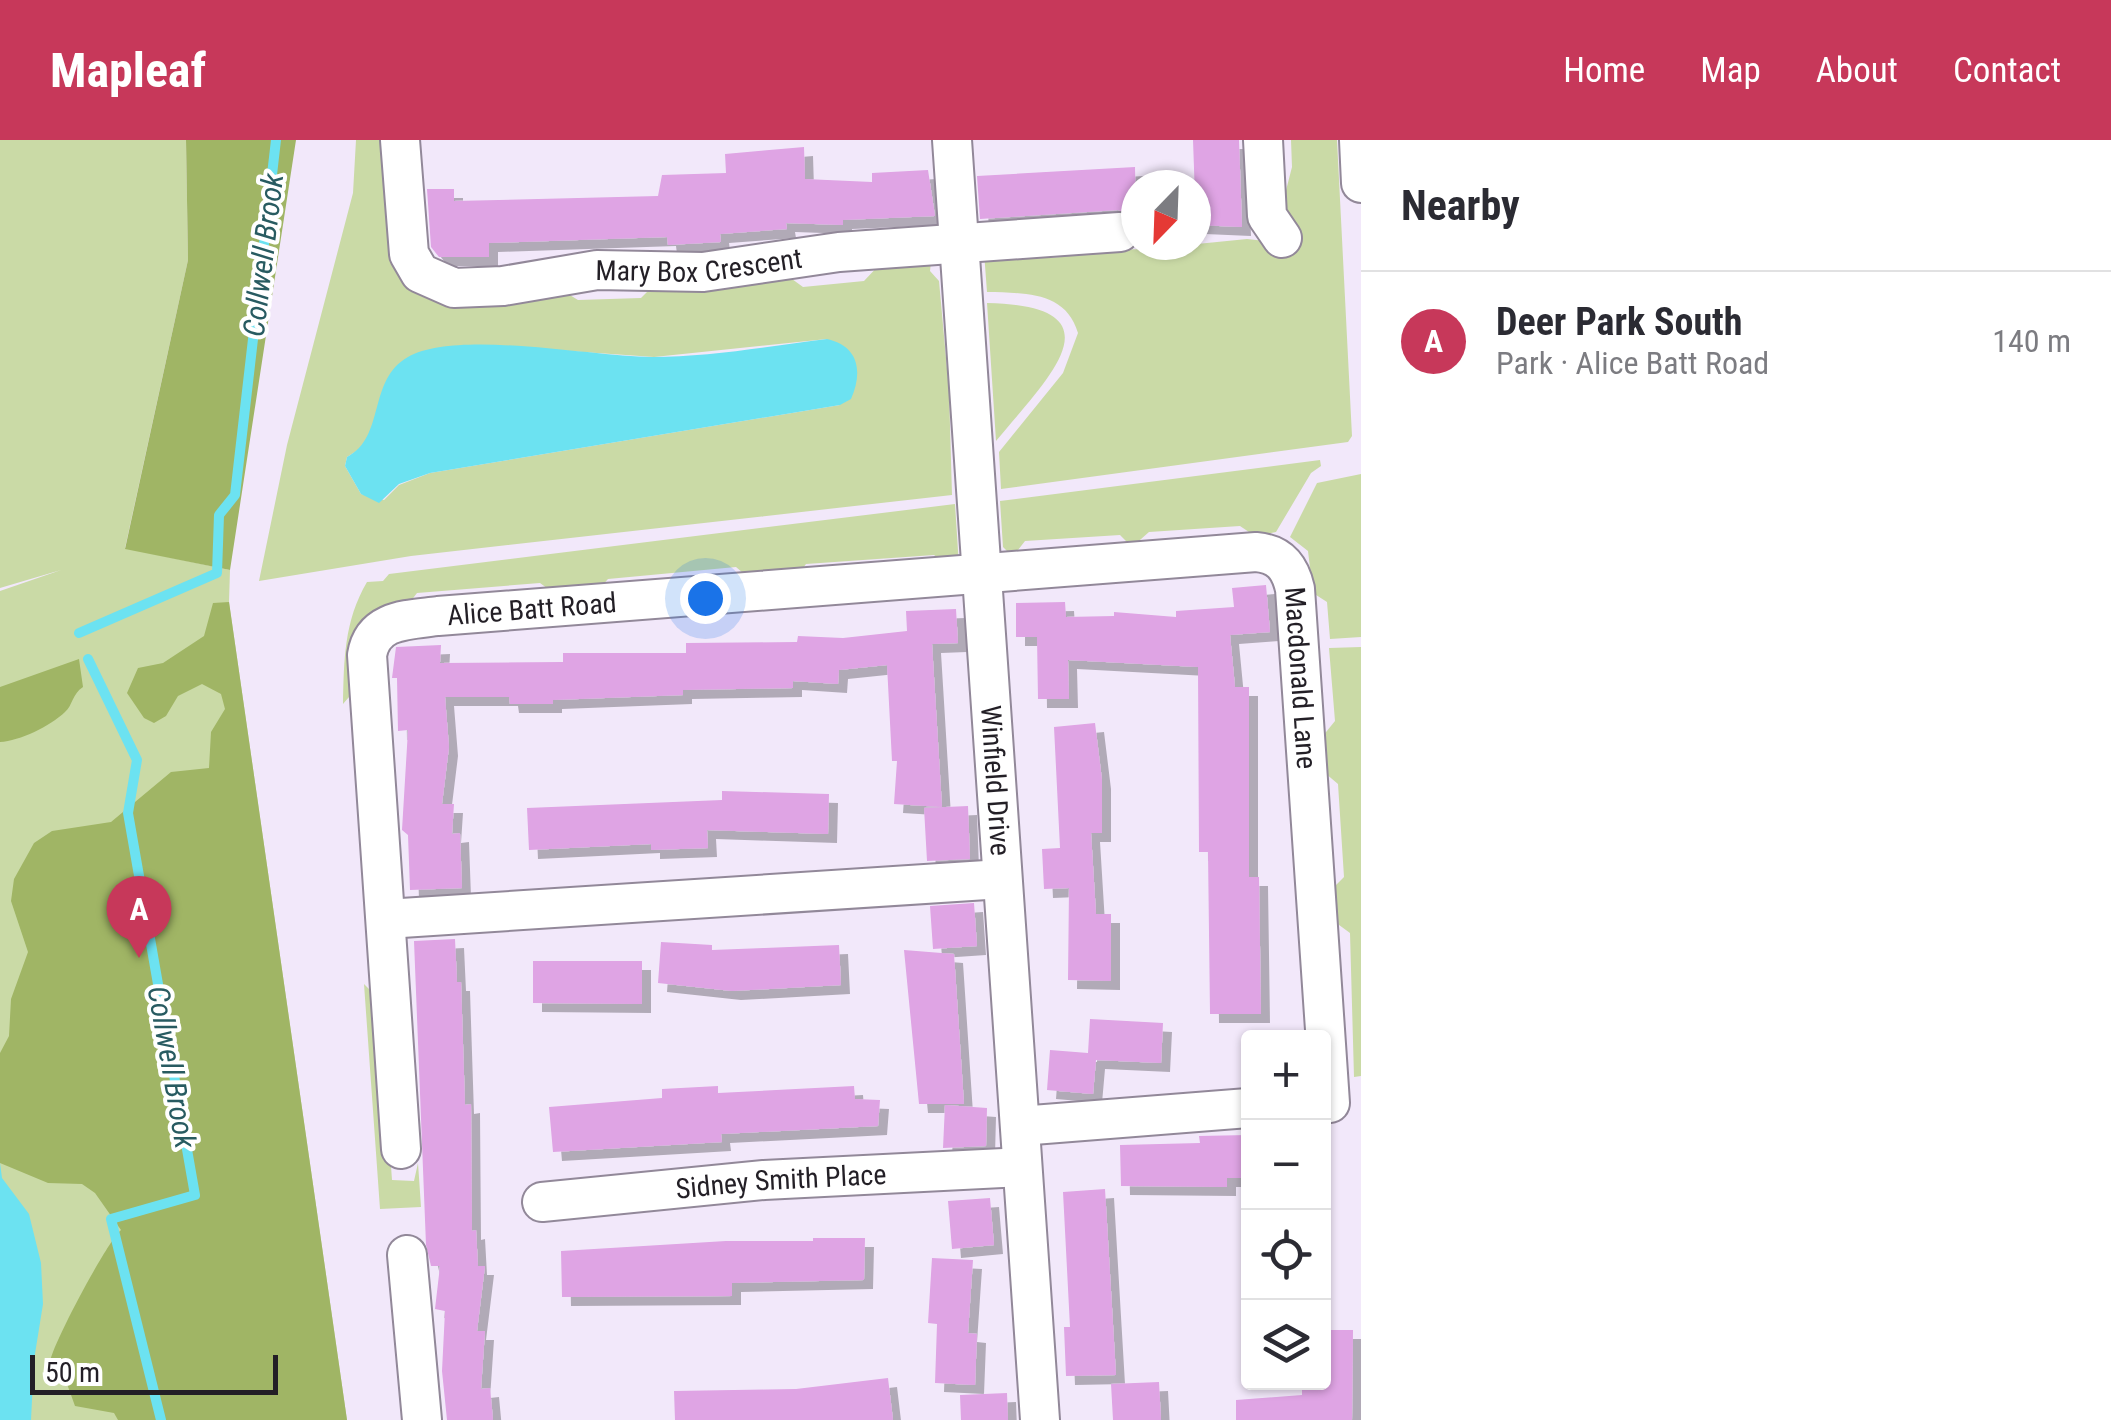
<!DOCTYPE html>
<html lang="en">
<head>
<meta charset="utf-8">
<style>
	:root { --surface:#fff; --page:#f2f2f3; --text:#2b2b33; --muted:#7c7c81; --line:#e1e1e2; --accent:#c7385a }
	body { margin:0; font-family:"Roboto Condensed",sans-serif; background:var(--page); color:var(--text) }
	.controls { position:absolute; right:30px; bottom:30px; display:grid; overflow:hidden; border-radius:10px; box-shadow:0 2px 8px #0004 }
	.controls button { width:90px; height:90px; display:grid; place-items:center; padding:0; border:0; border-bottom:2px solid var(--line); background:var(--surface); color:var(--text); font:50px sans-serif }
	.compass { position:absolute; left:1121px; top:30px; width:90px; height:90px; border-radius:50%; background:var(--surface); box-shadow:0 2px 8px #0004; rotate:203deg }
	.scale { position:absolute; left:30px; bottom:25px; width:248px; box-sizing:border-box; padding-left:10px; border:5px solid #231f26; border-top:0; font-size:28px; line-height:35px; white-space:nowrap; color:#231f26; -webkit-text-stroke:8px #fff; paint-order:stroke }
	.you { position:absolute; left:705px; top:458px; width:35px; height:35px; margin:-25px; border:8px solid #fff; border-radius:50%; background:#1a73e8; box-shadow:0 0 0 15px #1a73e833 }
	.badge { display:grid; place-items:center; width:65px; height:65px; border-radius:50%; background:var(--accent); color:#fff; font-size:32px; font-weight:700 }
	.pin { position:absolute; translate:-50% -82px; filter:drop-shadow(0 2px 5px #0008) }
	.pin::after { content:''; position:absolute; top:52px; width:35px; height:30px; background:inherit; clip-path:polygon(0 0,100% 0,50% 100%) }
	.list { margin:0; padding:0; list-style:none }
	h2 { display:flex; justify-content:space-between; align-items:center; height:130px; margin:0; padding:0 40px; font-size:42px }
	h2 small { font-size:32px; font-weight:400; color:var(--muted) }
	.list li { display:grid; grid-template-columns:65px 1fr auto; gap:30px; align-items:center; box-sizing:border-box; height:140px; padding:0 40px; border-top:2px solid var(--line) }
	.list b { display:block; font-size:38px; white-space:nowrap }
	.list p { margin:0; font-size:32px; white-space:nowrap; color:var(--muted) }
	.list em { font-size:32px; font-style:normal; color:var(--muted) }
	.icon { flex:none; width:55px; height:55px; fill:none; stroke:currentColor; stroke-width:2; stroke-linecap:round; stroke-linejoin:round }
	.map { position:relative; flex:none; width:1361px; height:1280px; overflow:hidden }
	header { display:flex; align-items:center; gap:60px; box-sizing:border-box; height:140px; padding:0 50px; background:var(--accent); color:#fff }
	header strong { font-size:48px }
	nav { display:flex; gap:55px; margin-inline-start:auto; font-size:35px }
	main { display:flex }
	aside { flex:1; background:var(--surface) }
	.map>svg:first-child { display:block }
</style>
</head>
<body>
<header>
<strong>Mapleaf</strong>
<nav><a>Home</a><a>Map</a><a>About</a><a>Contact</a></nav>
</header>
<main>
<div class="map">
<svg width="1361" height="1280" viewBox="0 0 1361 1280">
	<defs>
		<filter id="shadow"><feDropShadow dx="9" dy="9" stdDeviation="0" flood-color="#0004"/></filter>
	</defs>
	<rect width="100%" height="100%" fill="#f2e8fa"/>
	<!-- green -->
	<path fill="#cadaa6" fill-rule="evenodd" d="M0,0H186L188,120L125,408L230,430L229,462L347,1280H0V451L61,430L0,448Z
		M356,0H387L397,121L555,146L578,160L641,158L658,141L781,131L803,147L864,141L881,123L931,122L930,131L939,141L949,251L952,355L411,416L259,441L287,305L353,53ZM827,199L840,265L430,333L399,345L384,360L361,354L345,326L347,317L363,307L430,210L496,206L654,217Z
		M1291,0H1337L1352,296L1348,302L1001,349L999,312L1063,233L1078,193C1066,151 1024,153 987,152L984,112L1005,120L1062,117L1070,111L1147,109L1247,99L1291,104L1283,62L1292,27Z
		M987,163C1127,166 1045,241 996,301Z
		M1320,320L1321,326L1311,333L1276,392L1255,396L1240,386L1149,392L1132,407L1120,395L1025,401L1018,410L1007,411L1003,407L1000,361Z
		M1361,334V497L1330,499L1327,462L1313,453L1308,411L1290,397L1317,343Z
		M955,364L959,426H948L934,415L806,424L797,436L750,439L736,427L608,439L597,451L555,454L540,443L417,453L407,466C344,471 351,497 355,550L343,564C344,520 344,481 367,442L383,441L389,434Z
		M1361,507V936L1354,937L1350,793L1335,782L1333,748L1344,737L1338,644L1325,633L1322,597L1335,581L1329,508Z
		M364,844L379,859L392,1040L414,1041L418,1023L421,1067L380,1069Z"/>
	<!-- forest -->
	<path fill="#a0b565" d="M186,0H296L230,430L125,409L188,120Z
		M229,462L347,1280H118L114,1273L75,1266L62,1230L50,1222C53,1203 107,1102 121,1090L95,1053L82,1044L48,1043L0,1023V913L9,896L11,859L28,812L11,761L14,739L34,703L52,691L111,682L171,632L209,628L211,592L225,569L221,554L202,544L178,556L166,576L154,583L144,578L127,553L138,528L163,523L204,496L213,463Z
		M79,519L83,547C72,554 73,565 65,572C50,586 20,601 0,602V547Z"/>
	<!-- water -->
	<path fill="#6ce2f1" d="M827,199C859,206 863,232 851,259L840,265L430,333L399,344L379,363L361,354L345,326L347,317C386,297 367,240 408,217C457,189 593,217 652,217C709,217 770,206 827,199Z
		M0,1023L2,1038L29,1074L41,1123L43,1164L34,1220L31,1280H0Z"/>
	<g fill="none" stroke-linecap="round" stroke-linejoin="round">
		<!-- stream -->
		<path stroke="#6ce2f1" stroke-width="10" d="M79,493L217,433L219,375L235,355L276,0
			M88,519L137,620L128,673L195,1055L111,1079L161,1280"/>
	</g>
	<!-- building -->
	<path fill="#dfa4e4" filter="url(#shadow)" d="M1193,0H1239L1242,87L1196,85Z
		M804,7L805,39L872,42V33L928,30L935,76L843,80V85L786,83L787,89L720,94L721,102L668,105L667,97L489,103V117H439L431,107L427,49H454V61L658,56L662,35L726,33L725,14Z
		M1135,27L1136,77L1118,70L980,79L977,36Z
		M1266,445L1270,492L1230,495L1235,547H1249V737H1259L1261,874H1210L1208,712H1199L1198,527L1068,520L1069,559H1038L1037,497H1016V463L1065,462L1066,477L1114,476V472L1176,477V471L1234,467L1232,448Z
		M956,469L958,503L932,504L942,667L894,664L897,621H892L887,525L839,530L838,544L793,541V548L683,550V555L553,560V564H510L509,557H445L449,607L442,664H454L452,694L460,693L462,748L410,750L408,695L402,690L408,590L398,591L397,538H392L396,507L441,505L440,523L563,522V513H686V503L797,502L798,496L843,498L907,491L906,471Z
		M1095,583L1102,640V693H1091L1096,774H1111V841L1068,840L1069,748L1044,749L1042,709L1060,708L1054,587Z
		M722,651L829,654L828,694L707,690L708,708L651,710V704L529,710L527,668L722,660Z
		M968,666L970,719L927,721L924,668Z
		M974,763L977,806L933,809L930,766Z
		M455,799L457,842H461L465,965L471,964L472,1091L476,1090L478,1126H485L477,1191H485L481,1249L490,1248L493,1280H447L442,1231L445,1171L435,1169L440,1126H431L426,1105L414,801Z
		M661,802L712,805V810L839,805L841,845L732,851L658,843Z
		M904,810L954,814L964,964H919Z
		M533,821H642V864L533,863Z
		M1090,879L1163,883L1161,923L1096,920L1093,954L1047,950L1050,910L1088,913Z
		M718,946V953L854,946L855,959L880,960L878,986L721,994L722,1002L553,1012L549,967L662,958V949Z
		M945,965L987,968L986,1006L943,1008Z
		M1248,995V1038H1227V1047L1121,1046L1120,1005L1200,1003L1199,996Z
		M1105,1049L1116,1235L1066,1236L1064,1187H1070L1063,1052Z
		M990,1058L994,1105L952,1109L948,1061Z
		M813,1098H865L864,1140L732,1143V1156L562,1157L561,1111L726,1101H813Z
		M932,1118L973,1120L968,1193L977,1194L975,1245L935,1243L937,1184L928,1183Z
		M1324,1190H1353L1352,1280H1236V1260L1302,1255V1242H1324Z
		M888,1238L893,1280H675L674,1251L796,1249Z
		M1159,1242L1161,1280H1113L1111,1244Z
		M1007,1253L1008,1280H961L960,1255Z"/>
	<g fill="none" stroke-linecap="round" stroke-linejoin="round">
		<!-- minor casing -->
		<g stroke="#928899" stroke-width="42">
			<g id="minor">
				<path id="s1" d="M400,0L409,114L420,133L454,148L503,146L597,130L703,132L839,112L1120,92"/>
				<path id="s2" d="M952,0L1040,1280"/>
				<path d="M1263,0L1267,76L1282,98"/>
				<path d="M1359,0L1361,43"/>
				<path d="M386,779L1002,739"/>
				<path d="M1020,986L1248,968"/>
				<path id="s3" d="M401,1009L367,515C373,479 407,480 438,476L1256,412C1280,414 1290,427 1295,449L1330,963"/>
				<path id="s4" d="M542,1062L764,1040L1022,1027"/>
				<path d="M407,1115L422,1280"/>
			</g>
		</g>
		<!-- minor -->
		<use href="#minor" stroke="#fff" stroke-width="38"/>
	</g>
	<g text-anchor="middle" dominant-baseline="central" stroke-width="8" stroke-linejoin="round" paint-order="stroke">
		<!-- street labels -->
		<g font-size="28" fill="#231f26" stroke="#fff">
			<text stroke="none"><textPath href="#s1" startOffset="420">Mary Box Crescent</textPath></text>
			<text stroke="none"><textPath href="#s3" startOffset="678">Alice Batt Road</textPath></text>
			<text stroke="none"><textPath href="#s3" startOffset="1552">Macdonald Lane</textPath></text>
			<text stroke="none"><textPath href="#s2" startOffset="642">Winfield Drive</textPath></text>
			<text stroke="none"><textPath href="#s4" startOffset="240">Sidney Smith Place</textPath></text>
		</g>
		<!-- water labels -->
		<g font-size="30" font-style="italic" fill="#285b61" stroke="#fff">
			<text transform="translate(263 115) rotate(-83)">Collwell Brook</text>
			<text transform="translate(172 927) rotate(80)">Collwell Brook</text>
		</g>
	</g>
</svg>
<div class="controls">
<button>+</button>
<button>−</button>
<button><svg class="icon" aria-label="locate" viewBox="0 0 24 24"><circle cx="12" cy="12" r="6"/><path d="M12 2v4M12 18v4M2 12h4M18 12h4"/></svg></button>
<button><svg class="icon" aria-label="layers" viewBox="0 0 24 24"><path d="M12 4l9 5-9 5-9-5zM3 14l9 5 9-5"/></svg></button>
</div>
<svg class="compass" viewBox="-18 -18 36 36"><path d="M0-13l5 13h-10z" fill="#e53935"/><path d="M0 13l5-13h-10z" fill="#7c7c81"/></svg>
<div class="scale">50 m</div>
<div class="you"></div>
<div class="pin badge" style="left:139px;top:818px">A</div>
</div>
<aside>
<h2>Nearby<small></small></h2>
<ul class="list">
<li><span class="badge">A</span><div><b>Deer Park South</b><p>Park · Alice Batt Road</p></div><em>140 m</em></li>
</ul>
</aside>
</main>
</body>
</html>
